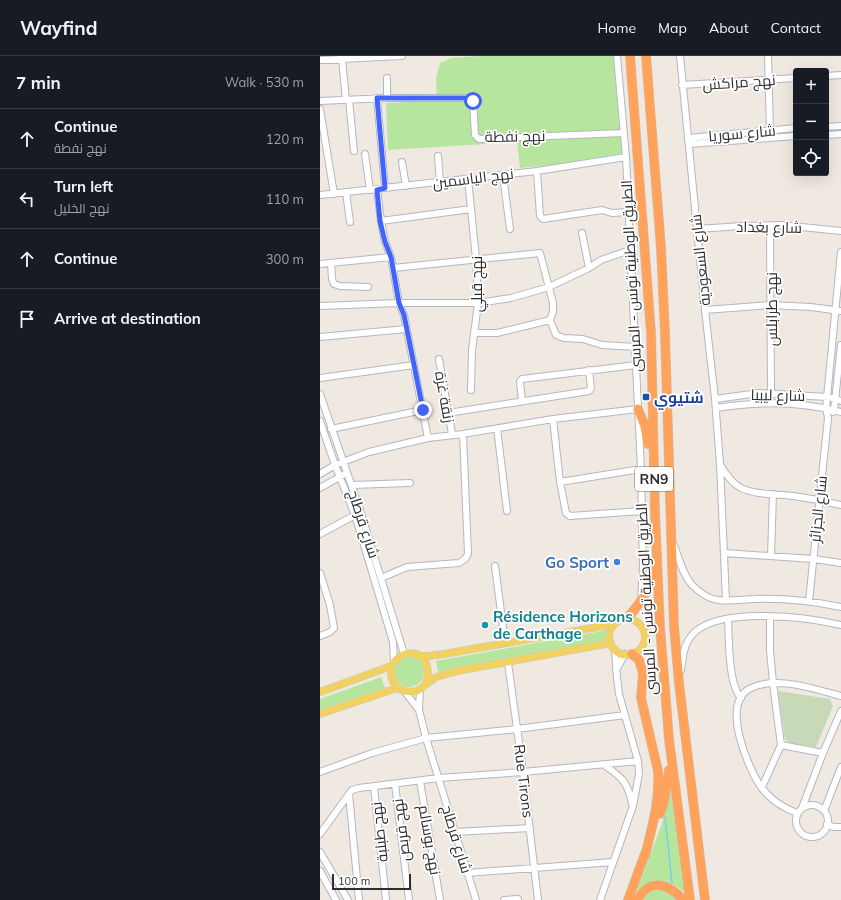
<!DOCTYPE html>
<html lang="en">
<head>
<meta charset="utf-8">
<style>
	:root { --surface:#171b24; --page:#242831; --text:#f1f3f6; --muted:#9ea1a6; --line:#363941 }
	body { margin:0; font-family:Mulish,Cairo,sans-serif; background:var(--page); color:var(--text) }
	.controls { position:absolute; right:12px; top:12px; display:grid; overflow:hidden; border-radius:4px; box-shadow:0 4px 16px #0002 }
	.controls button { width:36px; height:36px; display:grid; place-items:center; padding:0; border:0; border-bottom:1px solid var(--line); background:var(--surface); color:var(--text); font:20px sans-serif }
	.scale { position:absolute; left:12px; bottom:10px; width:79px; box-sizing:border-box; padding-left:4px; border:2px solid #2e2e2e; border-top:0; font-size:11px; line-height:14px; white-space:nowrap; color:#2e2e2e; -webkit-text-stroke:3px #fff; paint-order:stroke }
	.stop { position:absolute; width:12px; height:12px; margin:-9px; border:3px solid #4264fb; border-radius:50%; background:#fff }
	.stop.end { background:#4264fb; border-color:#fff; box-shadow:0 1px 4px #0008 }
	.list { margin:0; padding:0; list-style:none }
	h2 { display:flex; justify-content:space-between; align-items:center; height:52px; margin:0; padding:0 16px; font-size:17px }
	h2 small { font-size:13px; font-weight:400; color:var(--muted) }
	.list li { display:grid; grid-template-columns:26px 1fr auto; gap:12px; align-items:center; box-sizing:border-box; height:60px; padding:0 16px; border-top:1px solid var(--line) }
	.list b { display:block; font-size:15px; white-space:nowrap }
	.list p { margin:0; font-size:13px; white-space:nowrap; color:var(--muted) }
	.list em { font-size:13px; font-style:normal; color:var(--muted) }
	.icon { flex:none; width:22px; height:22px; fill:none; stroke:currentColor; stroke-width:2; stroke-linecap:round; stroke-linejoin:round }
	.map { position:relative; flex:none; width:521px; height:844px; overflow:hidden }
	header { display:flex; align-items:center; gap:24px; box-sizing:border-box; height:56px; padding:0 20px; background:var(--surface); border-bottom:1px solid var(--line) }
	header strong { font-size:19px }
	nav { display:flex; gap:22px; margin-inline-start:auto; font-size:14px }
	main { display:flex }
	aside { flex:1; background:var(--surface) }
	.map>svg:first-child { display:block }
</style>
</head>
<body>
<header>
<strong>Wayfind</strong>
<nav><a>Home</a><a>Map</a><a>About</a><a>Contact</a></nav>
</header>
<main>
<aside>
<h2>7 min<small>Walk · 530 m</small></h2>
<ul class="list">
<li><svg class="icon" aria-label="ahead" viewBox="0 0 24 24"><path d="M12 20V5M6 11l6-6 6 6"/></svg><div><b>Continue</b><p>نهج نفطة</p></div><em>120 m</em></li>
<li><svg class="icon" aria-label="left" viewBox="0 0 24 24"><path d="M17 20v-9H6M10 6l-5 5 5 5"/></svg><div><b>Turn left</b><p>نهج الخليل</p></div><em>110 m</em></li>
<li><svg class="icon" aria-label="ahead" viewBox="0 0 24 24"><path d="M12 20V5M6 11l6-6 6 6"/></svg><div><b>Continue</b></div><em>300 m</em></li>
<li><svg class="icon" aria-label="arrive" viewBox="0 0 24 24"><path d="M6 21V4h12l-3 4 3 4H6"/></svg><div><b>Arrive at destination</b></div></li>
</ul>
</aside>
<div class="map">
<svg width="521" height="844" viewBox="0 0 521 844">
	<rect width="100%" height="100%" fill="#efe9e1"/>
	<!-- green -->
	<path fill="#b6e59e" d="M160,0H293L302,97L240,108L200,112L197,86L68,94L66,47L117,45L116,23L120,7L131,2Z
		M288,574L290,586L118,616L116,605Z
		M74 616a15 15 0 1 1 30 0a15 15 0 1 1-30 0Z
		M61,621L65,632L0,655V643Z
		M351,735L365,837C351,823 332,821 317,834L341,770Z
		M345,833L360,844H323C329,835 334,834 345,833Z"/>
	<!-- cemetery -->
	<path fill="#c8d9b8" d="M458,635L510,643L513,650L496,691L469,687L465,683Z"/>
	<g fill="none" stroke-linecap="round" stroke-linejoin="round">
		<!-- stream -->
		<path stroke="#75cff0" stroke-width="1.5" d="M345,761L352,827"/>
		<!-- minor casing -->
		<g stroke="#b4b7c1" stroke-width="8">
			<path id="minor" d="M297,0L306,101L321,413L323,512L321,544
				M360,0L385,254L395,343L400,408L406,544
				M448,0L450,76
				M22,3L26,44
				M0,4L82,0
				M506,20L521,19
				M67,22V42
				M362,29L476,22
				M57,42L65,132
				M29,44L34,95
				M0,45L67,42H150L153,45L155,79L159,83L303,77
				M0,53L14,138
				M506,71L521,70
				M506,79L521,78
				M368,82L476,72
				M369,88L476,80
				M45,98L50,134
				M118,100L120,126
				M82,106L86,130
				M217,115L220,160L223,163L282,154L292,157L308,156
				M183,119L190,173
				M148,123L156,203L158,247L152,294L151,334
				M57,133L61,165L65,186L71,201L79,247L84,259L108,382
				M26,136L30,166
				M0,139L217,115L306,101
				M61,165L151,153
				M450,170L451,337
				M377,173L422,170L462,169L521,175
				M262,177L269,212
				M11,207L12,223L14,228L20,230L48,231
				M0,208L71,201
				M73,212L220,197L233,247V256L230,264L236,279L244,282L263,283L282,289L316,291
				M0,250L79,247H158L191,242L229,231L269,212L281,204L310,194
				M385,254L450,249L491,251L521,255
				M154,277H177L230,264
				M0,281L86,273
				M119,303L132,378
				M0,322L94,309
				M0,338L41,457L84,598
				M395,343L439,337L508,341L521,345
				M202,345L200,325L202,323L316,309
				M396,352C439,345 479,345 521,356
				M513,356L514,354L521,289
				M128,357L269,335L271,332L269,314
				M233,363L240,426L246,457L250,460L322,455
				M0,365L15,409L35,459L73,586L74,606
				M177,372L187,455
				M11,373L103,354
				M401,410C406,419 412,427 421,432C436,439 456,438 473,440C489,442 505,445 521,449
				M0,418L15,409L49,396L108,382L143,378L233,363L318,353
				M240,426L321,413
				M32,429L90,427
				M0,432L23,419
				M0,478L35,459
				M353,487C359,501 362,518 372,529C379,536 388,543 398,544C410,546 423,543 435,543C465,542 492,545 521,551
				M404,497L494,503L521,507
				M451,500L453,438
				M175,510L185,587
				M0,517L10,549L14,572L10,576L0,580
				M61,522L87,511L139,507L145,503L148,498L143,378
				M489,545L508,362L506,352L521,196
				M408,563C409,582 408,628 421,642
				M188,607L203,716L218,844
				M296,614L305,598
				M361,614C363,599 364,585 376,575C405,551 486,561 521,569
				M100,633L99,654L106,682L156,844
				M85,636L99,654
				M461,689L503,697
				M283,708C301,721 308,725 312,748
				M0,716L52,697L106,682L197,673L305,659
				M100,725L120,844
				M75,728L89,844
				M54,731L66,844
				M442,731L461,689L453,627L450,594V561
				M29,738L39,844
				M476 765a16 16 0 1 1 32 0a16 16 0 1 1-32 0Z
				M482,752L503,697L521,655
				M504,755L521,711
				M477,757C463,752 450,743 441,731C428,712 401,649 429,633C454,619 495,633 521,640
				M507,768L513,771H521
				M135,776L210,772
				M0,778L29,738L32,734L39,732L119,722L203,716L318,705
				M0,796L28,844
				M0,815L16,844
				M147,817L293,806
				M184,844L198,843
				M280,844L313,750L319,718L318,705L299,638L297,622L295,594"/>
		</g>
		<!-- major casing -->
		<g stroke="#c9c9c9" stroke-width="8">
			<path id="major" d="M289 581a18 18 0 1 1 36 0a18 18 0 1 1-36 0Z
				M99,600H108L124,598L295,568
				M105,629L116,621L137,615L291,587
				M0,636L71,610
				M0,658L77,632C120,652 115,583 81,600C68,607 69,622 77,632"/>
		</g>
		<!-- highway casing -->
		<g stroke="#c9c9c9" stroke-width="10">
			<path id="highway" d="M310,0L331,277L335,456L340,571L349,683L370,844
				M326,0L341,192L345,277L354,570L359,627L385,844
				M318,353L325,370L328,388
				M307,562C321,547 332,532 332,511
				M312,598L319,604L323,617L321,642L338,715C340,745 332,771 325,800
				M340,758L344,746L349,714
				M308,844L326,795
				M317,844C320,841 322,836 325,834C338,823 354,833 363,844"/>
		</g>
		<!-- minor -->
		<use href="#minor" stroke="#fff" stroke-width="6"/>
		<!-- major -->
		<use href="#major" stroke="#f2d163" stroke-width="7"/>
		<!-- highway -->
		<use href="#highway" stroke="#ffa35c" stroke-width="9"/>
	</g>
	<g fill="none" stroke-linecap="round" stroke-linejoin="round">
		<!-- route -->
		<path stroke="#4264fb" stroke-width="5" d="M103,354L84,259L79,247L71,201L65,186L60,165L57,134L65,132L57,42H150L153,45"/>
	</g>
	<!-- markers -->
	<rect fill="#1a4fb4" stroke="#fff" stroke-width="1.5" x="322" y="337" width="8" height="8" rx="2"/>
	<circle fill="#3f7fe0" stroke="#fff" stroke-width="1.5" cx="297" cy="506" r="4"/>
	<circle fill="#0f9aa8" stroke="#fff" stroke-width="1.5" cx="165" cy="569" r="4"/>
	<g text-anchor="middle" dominant-baseline="central" stroke-width="3.5" stroke-linejoin="round" paint-order="stroke">
		<!-- shield labels -->
		<rect fill="#fff" stroke="#6d6d6d" stroke-width="1" x="315" y="411" width="38" height="24" rx="3"/>
		<g font-size="14" font-weight="bold" fill="#2e2e2e">
			<text x="334" y="423">RN9</text>
		</g>
		<!-- street labels -->
		<g font-size="15" fill="#2e2e2e" stroke="#fff">
			<text transform="translate(419 26) rotate(-4)">نهج مراكش</text>
			<text transform="translate(422 77) rotate(-5)">شارع سوريا</text>
			<text transform="translate(195 80) rotate(-1)">نهج نفطة</text>
			<text transform="translate(153 122) rotate(-7)">نهج الياسمين</text>
			<text transform="translate(449 171) rotate(1)">شارع بغداد</text>
			<text transform="translate(380 204) rotate(-96)">شارع السعودية</text>
			<text transform="translate(311 220) rotate(-93)">الطريق الوطنية تونس - المرسى</text>
			<text transform="translate(156 228) rotate(-90)">نهج قبلي</text>
			<text transform="translate(451 253) rotate(-90)">نهج طرابلس</text>
			<text transform="translate(458 339) rotate(1)">شارع ليبيا</text>
			<text transform="translate(125 341) rotate(80)">زنقة غزة</text>
			<text transform="translate(498 453) rotate(-84)">شارع الجزائر</text>
			<text transform="translate(44 468) rotate(72)">شارع قرطاج</text>
			<text transform="translate(326 543) rotate(-93)">الطريق الوطنية تونس - المرسى</text>
			<text transform="translate(204 725) rotate(83)">Rue Tirons</text>
			<text transform="translate(81 774) rotate(-97)">نهج قربص</text>
			<text transform="translate(59 776) rotate(-96)">نهج طبلبة</text>
			<text transform="translate(137 783) rotate(73)">شارع قرطاج</text>
			<text transform="translate(110 784) rotate(80)">نهج بوسالم</text>
		</g>
		<!-- transit labels -->
		<g font-size="15" font-weight="bold" fill="#164399" stroke="#fff" text-anchor="start">
			<text x="334" y="341">شتيوي</text>
		</g>
		<!-- shop labels -->
		<g font-size="15" font-weight="bold" fill="#366cbe" stroke="#fff" text-anchor="end">
			<text x="289" y="506">Go Sport</text>
		</g>
		<!-- culture labels -->
		<g font-size="15" font-weight="bold" fill="#0d838f" stroke="#fff" text-anchor="start">
			<text x="173" y="560">Résidence Horizons<tspan x="173" dy="17">de Carthage</tspan></text>
		</g>
	</g>
</svg>
<div class="controls">
<button>+</button>
<button>−</button>
<button><svg class="icon" aria-label="locate" viewBox="0 0 24 24"><circle cx="12" cy="12" r="6"/><path d="M12 2v4M12 18v4M2 12h4M18 12h4"/></svg></button>
</div>
<div class="scale">100 m</div>
<div class="stop" style="left:153px;top:45px"></div>
<div class="stop end" style="left:103px;top:354px"></div>
</div>
</main>
</body>
</html>
